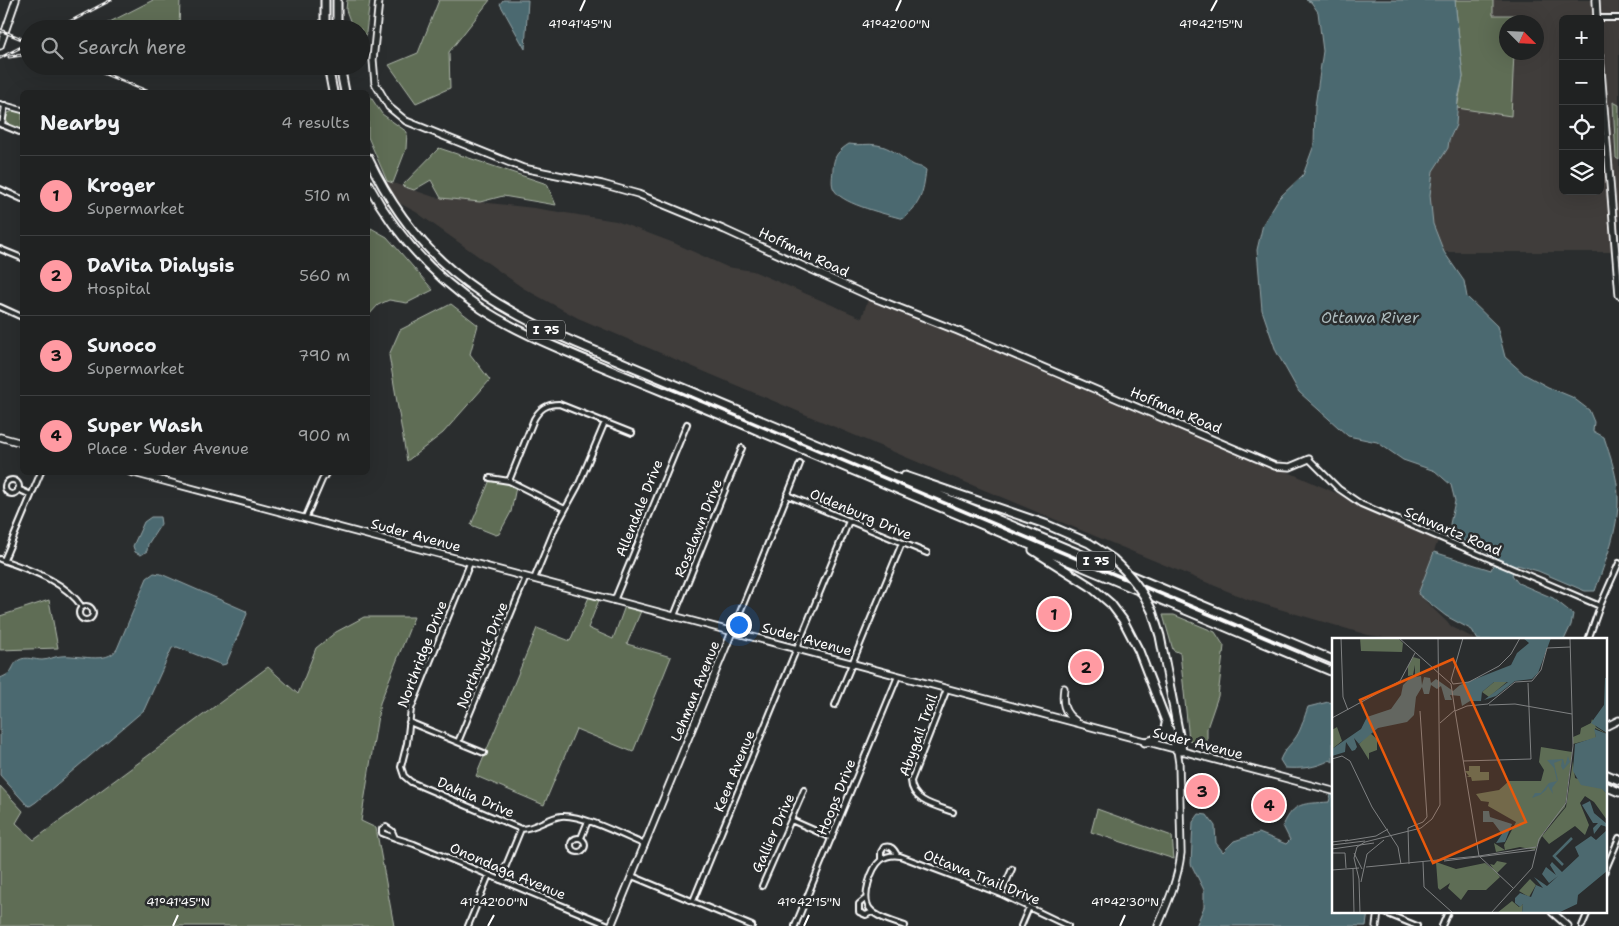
<!DOCTYPE html>
<html lang="en">
<head>
<meta charset="utf-8">
<style>
	:root { --surface:#202222; --page:#282a2a; --text:#f1f3f6; --muted:#a2a4a5; --line:#3d3f40; --accent:#ff9aa2 }
	body { margin:0; font-family:"Shantell Sans",sans-serif; background:var(--page); color:var(--text) }
	.controls { position:absolute; right:15px; top:15px; display:grid; overflow:hidden; border-radius:8px; box-shadow:0 5px 20px #0002 }
	.controls button { width:45px; height:45px; display:grid; place-items:center; padding:0; border:0; border-bottom:1px solid var(--line); background:var(--surface); color:var(--text); font:25px sans-serif }
	.compass { position:absolute; left:1499px; top:15px; width:45px; height:45px; border-radius:50%; background:var(--surface); box-shadow:0 5px 20px #0002; rotate:114deg }
	.you { position:absolute; left:738px; top:624px; width:18px; height:18px; margin:-12px; border:4px solid #fff; border-radius:50%; background:#1a73e8; box-shadow:0 0 0 8px #1a73e833 }
	.badge { display:grid; place-items:center; width:32px; height:32px; border-radius:50%; background:var(--accent); color:#111; font-size:16px; font-weight:700 }
	.pin { position:absolute; translate:-50% -50%; border:2px solid #fff; box-shadow:0 1px 5px #0006 }
	.list { margin:0; padding:0; list-style:none }
	h2 { display:flex; justify-content:space-between; align-items:center; height:65px; margin:0; padding:0 20px; font-size:21px }
	h2 small { font-size:16px; font-weight:400; color:var(--muted) }
	.list li { display:grid; grid-template-columns:32px 1fr auto; gap:15px; align-items:center; box-sizing:border-box; height:80px; padding:0 20px; border-top:1px solid var(--line) }
	.list b { display:block; font-size:19px; white-space:nowrap }
	.list p { margin:0; font-size:16px; white-space:nowrap; color:var(--muted) }
	.list em { font-size:16px; font-style:normal; color:var(--muted) }
	.icon { flex:none; width:28px; height:28px; fill:none; stroke:currentColor; stroke-width:2; stroke-linecap:round; stroke-linejoin:round }
	.map { position:relative; flex:none; width:1619px; height:926px; overflow:hidden }
	.search { position:absolute; background:var(--surface); box-shadow:0 5px 20px #0002; left:20px; top:20px; width:350px; height:55px; display:flex; align-items:center; gap:12px; box-sizing:border-box; padding:0 18px; border-radius:28px; color:var(--muted); font-size:19px }
	.panel { position:absolute; background:var(--surface); box-shadow:0 5px 20px #0002; left:20px; top:90px; width:350px; height:385px; border-radius:8px }
	.map>svg:first-child { display:block }
</style>
</head>
<body>
<div class="map">
<svg width="1619" height="926" viewBox="0 0 1619 926">
	<rect width="100%" height="100%" fill="#2a2d2e"/>
	<filter id="ink" filterUnits="userSpaceOnUse"><feTurbulence type="fractalNoise" baseFrequency=".02" numOctaves="2"/><feDisplacementMap in="SourceGraphic" scale="10" xChannelSelector="R" yChannelSelector="G"/><feConvolveMatrix kernelMatrix="1 2 1 2 8 2 1 2 1" color-interpolation-filters="sRGB"/></filter>
	<g filter="url(#ink)">
		<!-- built -->
		<path fill="#403d3b" fill-rule="evenodd" d="M1455,0H1619V252H1444L1433,224L1430,195L1433,171L1448,148L1449,140L1456,125L1458,99L1463,77ZM1563,19H1600V191H1563ZM1506,22H1536V52H1506Z
			M378,178L434,197L534,208L616,221L674,243L727,267L753,271L862,318L869,296L1270,464L1439,538L1418,594L1452,627L1477,640H1407L1368,635L1249,600L960,480L578,318L523,288L416,212L390,198Z"/>
		<!-- green -->
		<path fill="#5e6d55" stroke="#aeb6aa" d="M153,0H180L179,29H96Z
			M347,0H370L364,49L361,44V29H353L346,10Z
			M439,0H490L449,52L450,88L416,103L389,65L418,53Z
			M1455,0H1493V15H1516V22H1506V52L1514,53L1511,116L1457,108L1463,77Z
			M368,93L382,114L407,132L406,149L393,183L387,181L368,137Z
			M1613,102L1619,105V160L1616,158Z
			M16,110L22,113V131L9,125L6,120L8,113Z
			M439,148L547,184L556,205L503,196L480,202L441,198L431,180L414,190L402,186Z
			M371,228L387,237L433,290L407,303L389,300L378,305L368,316V244Z
			M451,304L478,325L470,354L490,380L443,433L407,461L389,355L400,330Z
			M490,480L504,482L516,487L511,512L499,534L496,535L471,525Z
			M589,597L599,600L588,628L613,639L625,606L641,611L627,644L671,657L633,752L576,729L544,805L476,776L537,628L570,641Z
			M49,600L58,648L0,650V616Z
			M1163,615H1174L1215,632L1224,646L1218,696L1207,728V746L1189,740L1180,653L1173,650Z
			M364,617H414L380,703L361,821L376,828L394,926H0V786L23,811L16,823L34,840L268,667L298,694L316,648L336,632Z
			M1097,809L1172,836L1174,859L1091,832Z"/>
		<!-- water -->
		<path fill="#4c696f" stroke="#94a5a9" d="M503,0H528L525,49L500,4Z
			M1306,0H1455L1463,77L1458,99L1456,125L1449,140L1448,148L1433,171L1430,195L1433,224L1444,252L1464,281L1467,297L1497,326L1505,357L1524,374L1548,387L1572,397L1589,410L1594,422L1593,431L1604,437C1610,456 1618,477 1618,497C1619,529 1605,562 1595,591H1585L1538,571L1517,565L1512,575L1518,583L1553,598L1573,614L1571,625L1564,640H1478L1472,630L1446,616L1418,594L1434,552L1491,570L1496,558L1478,546L1454,537L1450,524L1455,501L1451,485L1435,471L1403,460L1377,442L1348,436L1299,392L1276,351L1262,310L1257,250L1263,224L1279,198L1303,175L1314,145L1315,106L1323,51L1318,12L1311,2Z
			M849,144C859,146 868,143 877,145C891,147 900,157 912,164C917,167 922,166 926,170C923,194 921,203 903,219C887,214 844,205 835,191C830,185 833,175 833,168C834,156 838,151 849,144Z
			M151,517H160L161,524L148,544L147,551L141,555L135,552L133,546L144,522Z
			M154,573L161,574L246,611L247,614L226,664L222,665L177,647L172,648L144,710L36,802L30,806L27,805L0,775V678C16,672 10,666 19,660C26,656 35,660 42,660C49,660 55,656 61,656C77,654 107,665 117,649L147,578Z
			M1328,702L1333,703V762L1330,760C1316,768 1301,769 1285,768L1280,760C1285,748 1289,747 1296,737C1302,728 1304,717 1308,707Z
			M1333,787V912H1368L1366,926H1196L1204,907V890L1191,864L1193,822L1199,814L1207,815L1215,826L1216,843L1223,852L1234,841L1259,833L1286,844L1290,840L1283,826C1294,801 1304,804 1329,802Z"/>
		<g fill="none" stroke-linecap="round" stroke-linejoin="round">
			<!-- street casing -->
			<g stroke="#fff" stroke-width="8">
				<path id="street" d="M1597,18H1619
					M0,104L22,110
					M0,124L22,133
					M2,125L5,105
					M0,189L22,199
					M0,249L22,258
					M0,307L22,317
					M1309,459L1339,489L1361,504L1600,606
					M490,478L509,481L565,509
					M5 487a7 7 0 1 1 14 0a7 7 0 1 1-14 0Z
					M509,481L534,419C540,409 546,404 559,404L632,433
					M18,489L31,495
					M787,495L927,553
					M305,519L322,480L327,472
					M0,559C29,570 64,580 82,607
					M4,560L41,472
					M470,563L411,709L407,743L401,767L404,776L411,782L521,829C535,829 547,818 561,816C582,814 624,836 645,845
					M534,579L555,528L578,486L605,422
					M614,601L687,424
					M79 613a7 7 0 1 1 14 0a7 7 0 1 1-14 0Z
					M674,616L742,448
					M732,632L800,464
					M1588,640L1600,606L1619,563
					M947,689L911,781C912,802 937,806 953,812
					M835,705L902,543
					M409,722L484,753
					M458,742L526,577
					M791,820L832,838
					M395,838L382,833V829L386,827L392,831L395,838L414,844L611,926
					M581,838L588,821
					M571 845a7 7 0 1 1 14 0a7 7 0 1 1-14 0Z
					M881,859V852L884,847C891,845 894,849 897,855
					M1605,871L1619,838
					M632,876L752,926
					M500,880L521,829
					M762,886L804,790
					M1001,894L1012,869
					M865,899L859,904V912L866,915L872,912
					M693,901L849,521
					M1383,912L1417,926
					M468,926L489,875
					M795,926L898,676
					M905,926C894,922 877,918 870,909C861,898 871,868 881,860C887,855 893,855 900,856L1001,894L1068,926
					M1021,926L1029,907
					M1442,926L1448,912
					M1582,926L1588,912"/>
			</g>
			<!-- secondary casing -->
			<g stroke="#fff" stroke-width="9">
				<path id="secondary" d="M379,0L373,60L375,83L389,107L406,121L523,168L602,184L638,194L725,230L869,296L958,331L1275,466L1290,467L1309,459
					M1596,0L1597,19
					M0,46L16,0
					M1600,57L1619,295
					M0,437L22,443
					M130,472L1333,791
					M1064,688C1062,703 1063,712 1076,721
					M1605,727L1619,720
					M1552,912L1568,926
					M611,926L732,632
					M1158,926C1168,902 1178,880 1181,853L1179,763L1177,750
					M1376,926L1378,912"/>
			</g>
			<!-- highway casing -->
			<g stroke="#fff" stroke-width="11">
				<path id="highway" d="M325,29V0
					M337,29V0
					M328,66L333,92
					M340,66L345,92
					M368,158C414,256 479,301 576,343L1333,660
					M368,184C395,234 434,277 482,309C516,331 553,346 591,362C646,385 703,407 759,431C950,511 1141,591 1333,672
					M905,476L1045,524L1089,543L1113,559
					M1033,550L1090,586L1111,604L1123,620L1139,651L1177,750
					M1152,611L1160,636L1182,751
					M1145,742C1157,740 1164,736 1166,724
					M1605,774L1619,780
					M1605,786L1619,792"/>
			</g>
			<!-- street -->
			<use href="#street" stroke="#2a2d2e" stroke-width="4"/>
			<!-- secondary -->
			<use href="#secondary" stroke="#2a2d2e" stroke-width="5.5"/>
			<!-- highway -->
			<use href="#highway" stroke="#2a2d2e" stroke-width="7"/>
			<!-- rail casing -->
			<g stroke="#fff" stroke-width="3">
				<path id="rail" d="M56,29L111,0
					M0,30L29,42
					M9,57L29,54
					M0,58L29,43
					M86,66L149,92"/>
			</g>
			<!-- rail -->
			<use href="#rail" stroke="#2a2d2e" stroke-width="1" stroke-dasharray="4" stroke-linecap="butt"/>
			<!-- highway-bridge casing -->
			<g stroke="#fff" stroke-width="11" stroke-linecap="butt">
				<path id="highway-bridge" d="M1113,559C1130,574 1143,591 1152,611"/>
			</g>
			<!-- highway-bridge -->
			<use href="#highway-bridge" stroke="#2a2d2e" stroke-width="7"/>
		</g>
	</g>
	<!-- ticks -->
	<path fill="none" stroke="#fff" stroke-width="2" d="M580,11L585,0M896,11L901,0M1211,11L1217,0M173,926L178,915M488,926L494,915M804,926L809,915M1120,926L1125,915"/>
	<g text-anchor="middle" dominant-baseline="central" stroke-width="5" stroke-linejoin="round" paint-order="stroke">
		<!-- shield labels -->
		<g fill="#2a2d2e" stroke="#bfc0c0" stroke-width="1">
			<rect x="527" y="320.5" width="38" height="19" rx="4"/>
			<rect x="1077" y="551.5" width="38" height="19" rx="4"/>
		</g>
		<g font-size="12" font-weight="bold" fill="#fff">
			<text x="546" y="330">I 75</text>
			<text x="1096" y="561">I 75</text>
		</g>
		<!-- street labels -->
		<g font-size="14" fill="#fff" stroke="#2a2d2e">
			<text transform="translate(804 252) rotate(25)">Hoffman Road</text>
			<text transform="translate(1176 410) rotate(23)">Hoffman Road</text>
			<text transform="translate(639 508) rotate(-68)">Allendale Drive</text>
			<text transform="translate(861 514) rotate(23)">Oldenburg Drive</text>
			<text transform="translate(698 528) rotate(-68)">Roselawn Drive</text>
			<text transform="translate(1453 531) rotate(23)">Schwartz Road</text>
			<text transform="translate(416 535) rotate(15)">Suder Avenue</text>
			<text transform="translate(807 639) rotate(15)">Suder Avenue</text>
			<text transform="translate(422 654) rotate(-69)">Northridge Drive</text>
			<text transform="translate(482 655) rotate(-68)">Northwyck Drive</text>
			<text transform="translate(695 691) rotate(-68)">Lehman Avenue</text>
			<text transform="translate(918 735) rotate(-70)">Abygail Trail</text>
			<text transform="translate(1198 743) rotate(14)">Suder Avenue</text>
			<text transform="translate(734 771) rotate(-68)">Keen Avenue</text>
			<text transform="translate(476 797) rotate(23)">Dahlia Drive</text>
			<text transform="translate(836 797) rotate(-68)">Hoops Drive</text>
			<text transform="translate(773 833) rotate(-66)">Gallier Drive</text>
			<text transform="translate(508 871) rotate(23)">Onondaga Avenue</text>
			<text transform="translate(982 877) rotate(22)">Ottawa Trail Drive</text>
		</g>
		<!-- water labels -->
		<g font-size="15" font-style="italic" fill="#aebcbe" stroke="#2a2d2e">
			<text x="1370" y="318">Ottawa River</text>
		</g>
	</g>
	<!-- overview -->
	<g transform="translate(1332 638)">
		<rect width="275" height="275" fill="#2a2d2e"/>
		<path d="M28,0H66L71,5L70,14L29,13ZM81,19L88,21V36L83,37V27L81,37L76,38V28ZM176,43L157,59L150,54L162,44ZM260,81L264,89L275,96L263,90L264,100L241,106V99L248,96L249,90L259,85ZM5,89L10,103L0,111V92ZM38,95L45,101V112L37,115V122L27,106ZM209,109L240,114L233,169L212,194L203,212L188,209L164,214L162,205L173,212L172,207L184,184L156,168L157,164L149,163L144,156L167,152L177,143H209L212,132L207,124ZM241,123L243,140L269,149L275,156V182L262,164L253,158L248,165L257,187L253,197L243,188L217,206L210,198L234,169ZM137,128H148V134H157V142L140,143L139,139H134L137,138L133,133H137ZM165,223L175,225L165,235L168,239L154,252H136L129,262L116,250L118,245L108,252L106,250L104,224L124,231L153,225L162,232L158,226L162,227ZM198,241L204,247L197,259L187,253ZM180,263L187,269L191,266L190,275H165Z" fill="#5e6d55"/>
		<path d="M191,0H219L206,35L200,41L183,43L164,58L152,62L176,44H162L150,54L149,63H138L130,68L128,58L118,57L120,62H113L109,48L105,51L99,47L97,56H92L90,49L84,59L82,77L75,84L46,90L27,106L22,100L25,109L23,112L20,113L14,104L13,114L0,118V111L29,91L35,79L59,71L69,57L71,47L78,40L89,38L90,47L92,39L98,40L99,45L104,41L121,53L128,47L179,27L185,15L197,5ZM273,40H275V95L259,85L272,67ZM262,91L275,96V156L270,151L249,147L241,133L243,106L264,99ZM236,118L238,124L231,132L229,128L230,122L222,125L226,142L220,150L221,156L216,148L214,152L208,157L200,160L203,155H209L217,145L225,143L222,130L215,122L231,121L233,128ZM258,163L262,175L275,186V189L269,187L262,196L261,190L266,185H261L250,167ZM151,173H157L158,179L180,186L173,204L164,205L170,196L161,184H151ZM275,192V233L246,257L245,266L226,275H190L191,266L188,269L183,265V260L188,255L199,259L204,247L211,250L202,239L215,248L226,238L217,245L210,236L214,229L224,237L218,227L220,224L230,234L247,218L243,209L259,198L264,202Z" fill="#4c696f"/>
		<path fill="none" stroke="#4c696f" stroke-width="2.5" d="M231,227L222,218L240,200"/>
		<path fill="none" stroke="#7f8182" stroke-width="1" d="M9,0L11,59L16,72M67,0L119,46L123,73M131,0L119,42L121,46L137,44L167,28L179,16L188,0M157,67L183,66L240,76M0,80L68,43L83,15M108,85L123,72M0,121L10,118L18,123L40,169L66,209L69,226M131,123L199,121L196,45M13,203L44,198L56,191M0,204L16,202M0,207L33,203M0,211L42,205M0,215H13L14,230M22,215L30,231M112,223L203,212M91,224L92,249L121,275M77,226L76,190L91,184L95,179L88,73M34,229L147,218L204,209M21,231L22,275M0,232L27,230M29,244L35,216L52,202M181,250L147,218L123,73L135,68L156,66L183,44L200,43L209,32L215,10L238,9M28,275L27,241L22,220L25,209L33,204L89,190L100,181L108,167L106,0M159,275L200,230L207,201L234,165L241,108L238,0"/>
		<path fill="#e8590c" fill-opacity="0.15" stroke="#e8590c" stroke-width="2.5" d="M121,21L194,184L101,225L28,62Z"/>
		<rect width="275" height="275" fill="none" stroke="#fff" stroke-width="2.5"/>
	</g>
	<g font-size="12" text-anchor="middle" fill="#fff" stroke="#2a2d2e" stroke-width="5" stroke-linejoin="round" paint-order="stroke">
		<text x="580" y="28">41°41'45"N</text>
		<text x="896" y="28">41°42'00"N</text>
		<text x="1211" y="28">41°42'15"N</text>
		<text x="178" y="906">41°41'45"N</text>
		<text x="494" y="906">41°42'00"N</text>
		<text x="809" y="906">41°42'15"N</text>
		<text x="1125" y="906">41°42'30"N</text>
	</g>
</svg>
<div class="controls">
<button>+</button>
<button>−</button>
<button><svg class="icon" aria-label="locate" viewBox="0 0 24 24"><circle cx="12" cy="12" r="6"/><path d="M12 2v4M12 18v4M2 12h4M18 12h4"/></svg></button>
<button><svg class="icon" aria-label="layers" viewBox="0 0 24 24"><path d="M12 4l9 5-9 5-9-5zM3 14l9 5 9-5"/></svg></button>
</div>
<svg class="compass" viewBox="-18 -18 36 36"><path d="M0-13l5 13h-10z" fill="#e53935"/><path d="M0 13l5-13h-10z" fill="#a2a4a5"/></svg>
<div class="you"></div>
<div class="pin badge" style="left:1054px;top:614px">1</div>
<div class="pin badge" style="left:1086px;top:667px">2</div>
<div class="pin badge" style="left:1202px;top:791px">3</div>
<div class="pin badge" style="left:1269px;top:805px">4</div>
<div class="search"><svg class="icon" aria-label="search" viewBox="0 0 24 24"><circle cx="10" cy="10" r="6"/><path d="M15 15l6 6"/></svg>Search here</div>
<section class="panel">
<h2>Nearby<small>4 results</small></h2>
<ul class="list">
<li><span class="badge">1</span><div><b>Kroger</b><p>Supermarket</p></div><em>510 m</em></li>
<li><span class="badge">2</span><div><b>DaVita Dialysis</b><p>Hospital</p></div><em>560 m</em></li>
<li><span class="badge">3</span><div><b>Sunoco</b><p>Supermarket</p></div><em>790 m</em></li>
<li><span class="badge">4</span><div><b>Super Wash</b><p>Place · Suder Avenue</p></div><em>900 m</em></li>
</ul>
</section>
</div>
</body>
</html>
